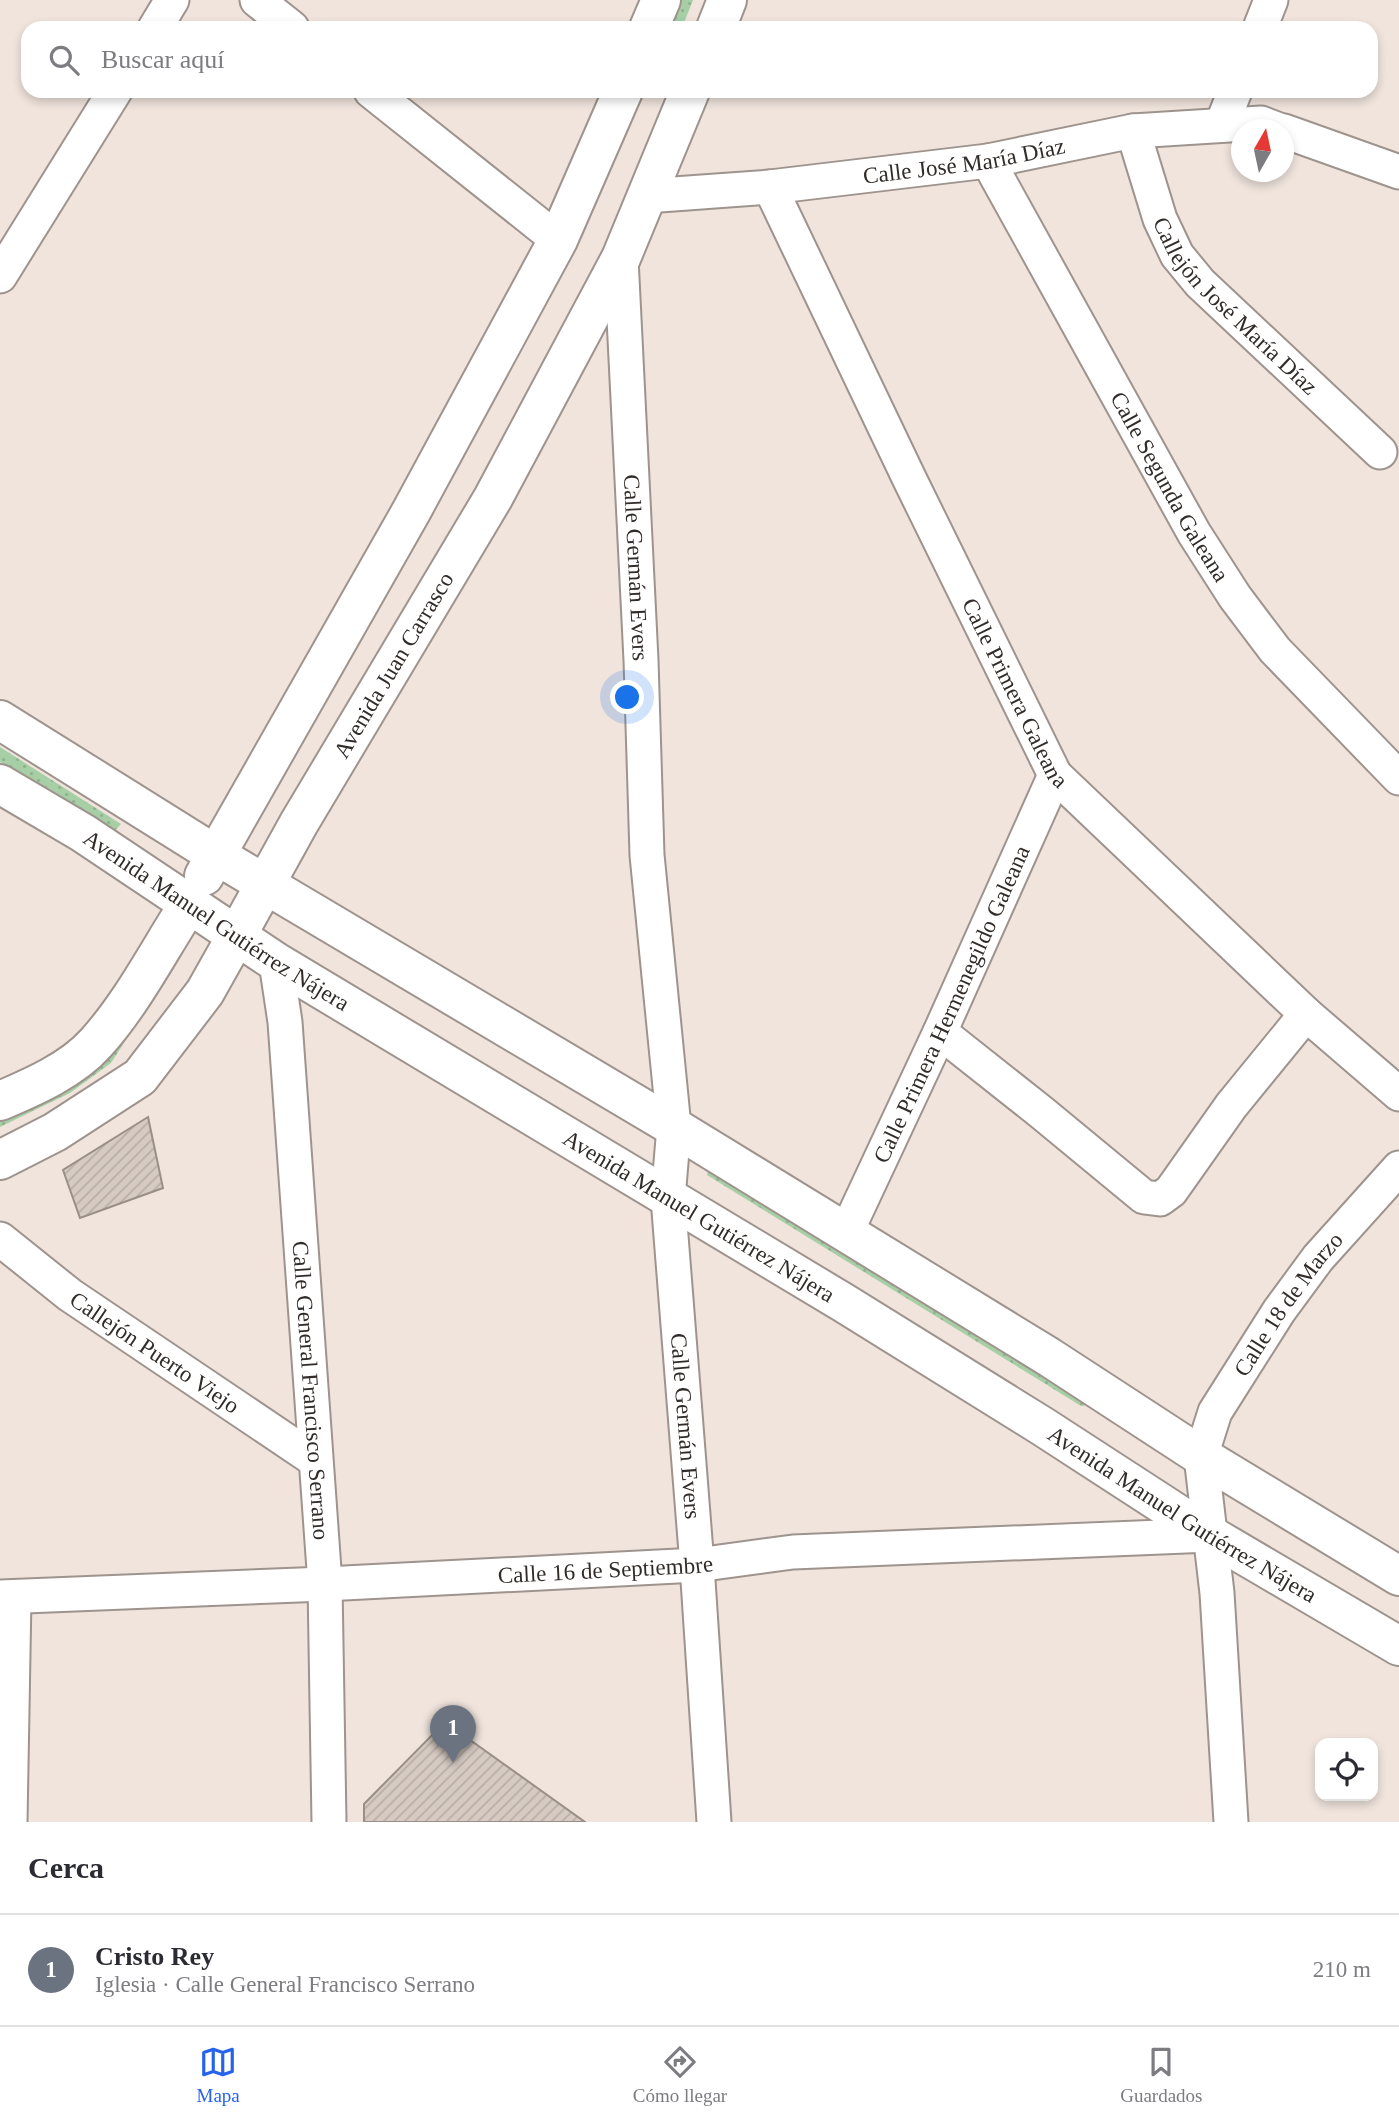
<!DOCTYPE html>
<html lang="es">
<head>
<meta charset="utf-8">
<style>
	:root { --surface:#fff; --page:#f7f7f7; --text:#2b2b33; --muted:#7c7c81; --line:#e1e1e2; --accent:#2563eb }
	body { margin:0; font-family:"Times New Roman",serif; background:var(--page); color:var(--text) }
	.controls { position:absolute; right:21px; bottom:21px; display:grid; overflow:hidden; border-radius:14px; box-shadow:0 4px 10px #0003 }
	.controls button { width:63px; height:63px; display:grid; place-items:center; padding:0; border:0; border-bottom:2px solid var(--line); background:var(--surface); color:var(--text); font:35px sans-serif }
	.compass { position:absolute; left:1231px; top:119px; width:63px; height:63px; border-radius:50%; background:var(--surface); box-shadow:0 4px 10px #0003; rotate:9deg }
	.you { position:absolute; left:628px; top:698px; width:24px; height:24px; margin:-18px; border:5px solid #fff; border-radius:50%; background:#1a73e8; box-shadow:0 0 0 10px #1a73e833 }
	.badge { display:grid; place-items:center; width:46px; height:46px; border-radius:50%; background:var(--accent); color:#fff; font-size:23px; font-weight:700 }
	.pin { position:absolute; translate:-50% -58px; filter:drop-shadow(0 2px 4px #0008) }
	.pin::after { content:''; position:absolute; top:37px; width:24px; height:21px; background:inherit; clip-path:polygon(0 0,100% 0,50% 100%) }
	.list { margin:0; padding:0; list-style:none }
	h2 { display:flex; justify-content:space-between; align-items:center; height:91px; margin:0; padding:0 28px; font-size:30px }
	h2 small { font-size:23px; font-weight:400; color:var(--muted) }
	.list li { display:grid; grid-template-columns:46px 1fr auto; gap:21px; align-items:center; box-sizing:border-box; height:112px; padding:0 28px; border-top:2px solid var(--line) }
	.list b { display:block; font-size:26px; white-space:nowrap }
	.list p { margin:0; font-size:23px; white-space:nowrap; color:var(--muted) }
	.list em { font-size:23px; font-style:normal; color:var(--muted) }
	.icon { flex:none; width:38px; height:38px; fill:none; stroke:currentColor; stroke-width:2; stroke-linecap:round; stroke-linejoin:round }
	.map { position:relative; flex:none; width:1399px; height:1822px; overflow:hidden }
	.search { position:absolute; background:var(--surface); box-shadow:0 4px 10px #0003; left:21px; right:21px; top:21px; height:77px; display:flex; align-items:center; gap:18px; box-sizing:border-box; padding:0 24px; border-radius:21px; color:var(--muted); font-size:26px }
	.sheet { height:203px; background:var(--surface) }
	nav { display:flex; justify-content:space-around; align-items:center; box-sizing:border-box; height:98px; border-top:2px solid var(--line); background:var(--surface); font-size:19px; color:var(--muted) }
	nav a { display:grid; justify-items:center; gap:4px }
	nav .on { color:var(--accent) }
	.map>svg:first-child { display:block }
</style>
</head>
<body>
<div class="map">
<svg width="1399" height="1822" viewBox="0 0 1399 1822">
	<defs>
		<pattern id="green-dots" width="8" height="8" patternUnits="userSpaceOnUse" patternTransform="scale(1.75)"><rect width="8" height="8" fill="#a6cfa6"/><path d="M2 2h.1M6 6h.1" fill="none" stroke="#8fb28f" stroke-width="1.8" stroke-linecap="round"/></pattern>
		<pattern id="building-hatch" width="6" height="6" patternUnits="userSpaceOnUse" patternTransform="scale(1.75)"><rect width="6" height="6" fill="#d6cac3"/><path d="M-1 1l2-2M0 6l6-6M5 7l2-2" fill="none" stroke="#b8aea8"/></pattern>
	</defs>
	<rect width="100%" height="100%" fill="#f0e4dd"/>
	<!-- green -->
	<path fill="url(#green-dots)" d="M666,0H693L682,28H654Z
		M0,747L121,824L114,832L0,762Z
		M178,946L181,955L111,1063L70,1093L0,1127V1110Z
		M709,1165L1094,1404L1081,1406L707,1175Z"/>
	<!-- building -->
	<path fill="url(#building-hatch)" stroke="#9a8f88" stroke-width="2" d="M148,1117L163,1188L80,1218L63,1170Z
		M445,1722L585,1822H364V1804Z"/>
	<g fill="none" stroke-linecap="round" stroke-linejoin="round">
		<!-- minor casing -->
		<g stroke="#9e938d" stroke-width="37">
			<g id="minor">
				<path d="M257,0L292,28"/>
				<path d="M155,28L172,0"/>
				<path d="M1260,28L1271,0"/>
				<path d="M371,91L558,240"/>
				<path d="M1222,124L1235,91"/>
				<path id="s1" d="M1133,131L1160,219L1177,255L1200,283L1380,452"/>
				<path d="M1284,131L1399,172"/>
				<path id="s2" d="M988,161L1194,533L1235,597L1275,650L1399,778"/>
				<path id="s3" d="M770,187L910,480L1055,775L1306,1014L1399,1094"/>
				<path id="s4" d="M646,196L770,187L988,161L1133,131L1261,123L1279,130"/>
				<path id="s5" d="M621,258L641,660L647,855L674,1127L668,1198L697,1565L714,1822"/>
				<path d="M0,276L115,91"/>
				<path id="s6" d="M276,962L285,1022L325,1584L329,1822"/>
				<path d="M940,1032L1041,1112L1144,1197L1160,1199L1171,1191L1231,1106L1306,1014"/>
				<path id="s7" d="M846,1233L940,1032L1055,775"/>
				<path id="s8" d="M0,1239L70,1295L315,1460"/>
				<path id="s9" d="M0,1597L325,1584L697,1565L793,1552L1210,1535"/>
				<path d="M10,1822L14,1597"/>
				<path id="s10" d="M1231,1822L1217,1593L1201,1456L1215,1412L1279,1311L1318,1258L1399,1168"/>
			</g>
		</g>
		<!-- tertiary casing -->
		<g stroke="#9e938d" stroke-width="42">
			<path id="tertiary" d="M0,1101C33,1087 72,1070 96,1043C133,1002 159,950 189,904
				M0,1160L55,1132L140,1077L205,992L237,935"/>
		</g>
		<!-- primary casing -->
		<g stroke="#9e938d" stroke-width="42">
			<g id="primary">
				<path d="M649,28L661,0"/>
				<path d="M716,28L727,0"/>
				<path d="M0,720L216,855L674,1127L1049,1357L1201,1456L1399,1576"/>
				<path id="s11" d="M0,784L83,833L276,962L844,1303L1042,1426L1210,1535L1399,1646"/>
				<path d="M204,876L412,510L558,240L623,91"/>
				<path id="s12" d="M237,935L299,823L493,498L621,258L690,91"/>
			</g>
		</g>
		<!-- minor -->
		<use href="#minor" stroke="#fff" stroke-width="33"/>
		<!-- tertiary -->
		<use href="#tertiary" stroke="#fff" stroke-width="38"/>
		<!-- primary -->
		<use href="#primary" stroke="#fff" stroke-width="38"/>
	</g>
	<g text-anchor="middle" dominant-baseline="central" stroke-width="7" stroke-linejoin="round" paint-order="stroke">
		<!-- street labels -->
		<g font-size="23" fill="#312c29" stroke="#fef1ea">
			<text stroke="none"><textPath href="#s4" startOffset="320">Calle José María Díaz</textPath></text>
			<text stroke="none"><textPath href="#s1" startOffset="208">Callejón José María Díaz</textPath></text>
			<text stroke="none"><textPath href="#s2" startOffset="373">Calle Segunda Galeana</textPath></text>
			<text stroke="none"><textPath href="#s5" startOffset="310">Calle Germán Evers</textPath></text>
			<text stroke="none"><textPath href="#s12" startOffset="312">Avenida Juan Carrasco</textPath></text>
			<text stroke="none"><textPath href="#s3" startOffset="562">Calle Primera Galeana</textPath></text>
			<text stroke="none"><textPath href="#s11" startOffset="256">Avenida Manuel Gutiérrez Nájera</textPath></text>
			<text stroke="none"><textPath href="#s7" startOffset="252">Calle Primera Hermenegildo Galeana</textPath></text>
			<text stroke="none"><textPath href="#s11" startOffset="822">Avenida Manuel Gutiérrez Nájera</textPath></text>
			<text stroke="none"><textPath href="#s10" startOffset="544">Calle 18 de Marzo</textPath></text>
			<text stroke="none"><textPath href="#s8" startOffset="192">Callejón Puerto Viejo</textPath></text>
			<text stroke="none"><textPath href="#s6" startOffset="430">Calle General Francisco Serrano</textPath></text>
			<text stroke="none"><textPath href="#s5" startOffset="1171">Calle Germán Evers</textPath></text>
			<text stroke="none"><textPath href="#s11" startOffset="1390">Avenida Manuel Gutiérrez Nájera</textPath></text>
			<text stroke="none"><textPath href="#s9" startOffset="606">Calle 16 de Septiembre</textPath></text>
		</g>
	</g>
</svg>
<div class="controls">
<button><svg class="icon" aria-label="locate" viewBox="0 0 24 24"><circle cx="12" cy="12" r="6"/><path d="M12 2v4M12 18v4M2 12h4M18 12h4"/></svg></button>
</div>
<svg class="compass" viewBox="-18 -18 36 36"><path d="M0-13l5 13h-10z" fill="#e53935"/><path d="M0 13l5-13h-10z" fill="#7c7c81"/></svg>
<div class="you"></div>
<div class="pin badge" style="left:453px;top:1763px;background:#6b7280">1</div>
<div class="search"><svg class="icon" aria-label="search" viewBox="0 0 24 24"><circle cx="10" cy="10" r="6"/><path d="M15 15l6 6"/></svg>Buscar aquí</div>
</div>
<section class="sheet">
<h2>Cerca<small></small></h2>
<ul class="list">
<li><span class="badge" style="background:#6b7280">1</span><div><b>Cristo Rey</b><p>Iglesia · Calle General Francisco Serrano</p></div><em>210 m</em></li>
</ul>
</section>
<nav>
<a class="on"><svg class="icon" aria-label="map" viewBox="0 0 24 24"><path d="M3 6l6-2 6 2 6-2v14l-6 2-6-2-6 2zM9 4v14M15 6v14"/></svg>Mapa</a>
<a><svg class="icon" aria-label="directions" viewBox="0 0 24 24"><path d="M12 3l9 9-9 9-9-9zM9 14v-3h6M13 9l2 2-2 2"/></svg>Cómo llegar</a>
<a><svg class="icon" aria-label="saved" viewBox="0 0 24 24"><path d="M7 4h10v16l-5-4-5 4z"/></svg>Guardados</a>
</nav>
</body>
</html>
